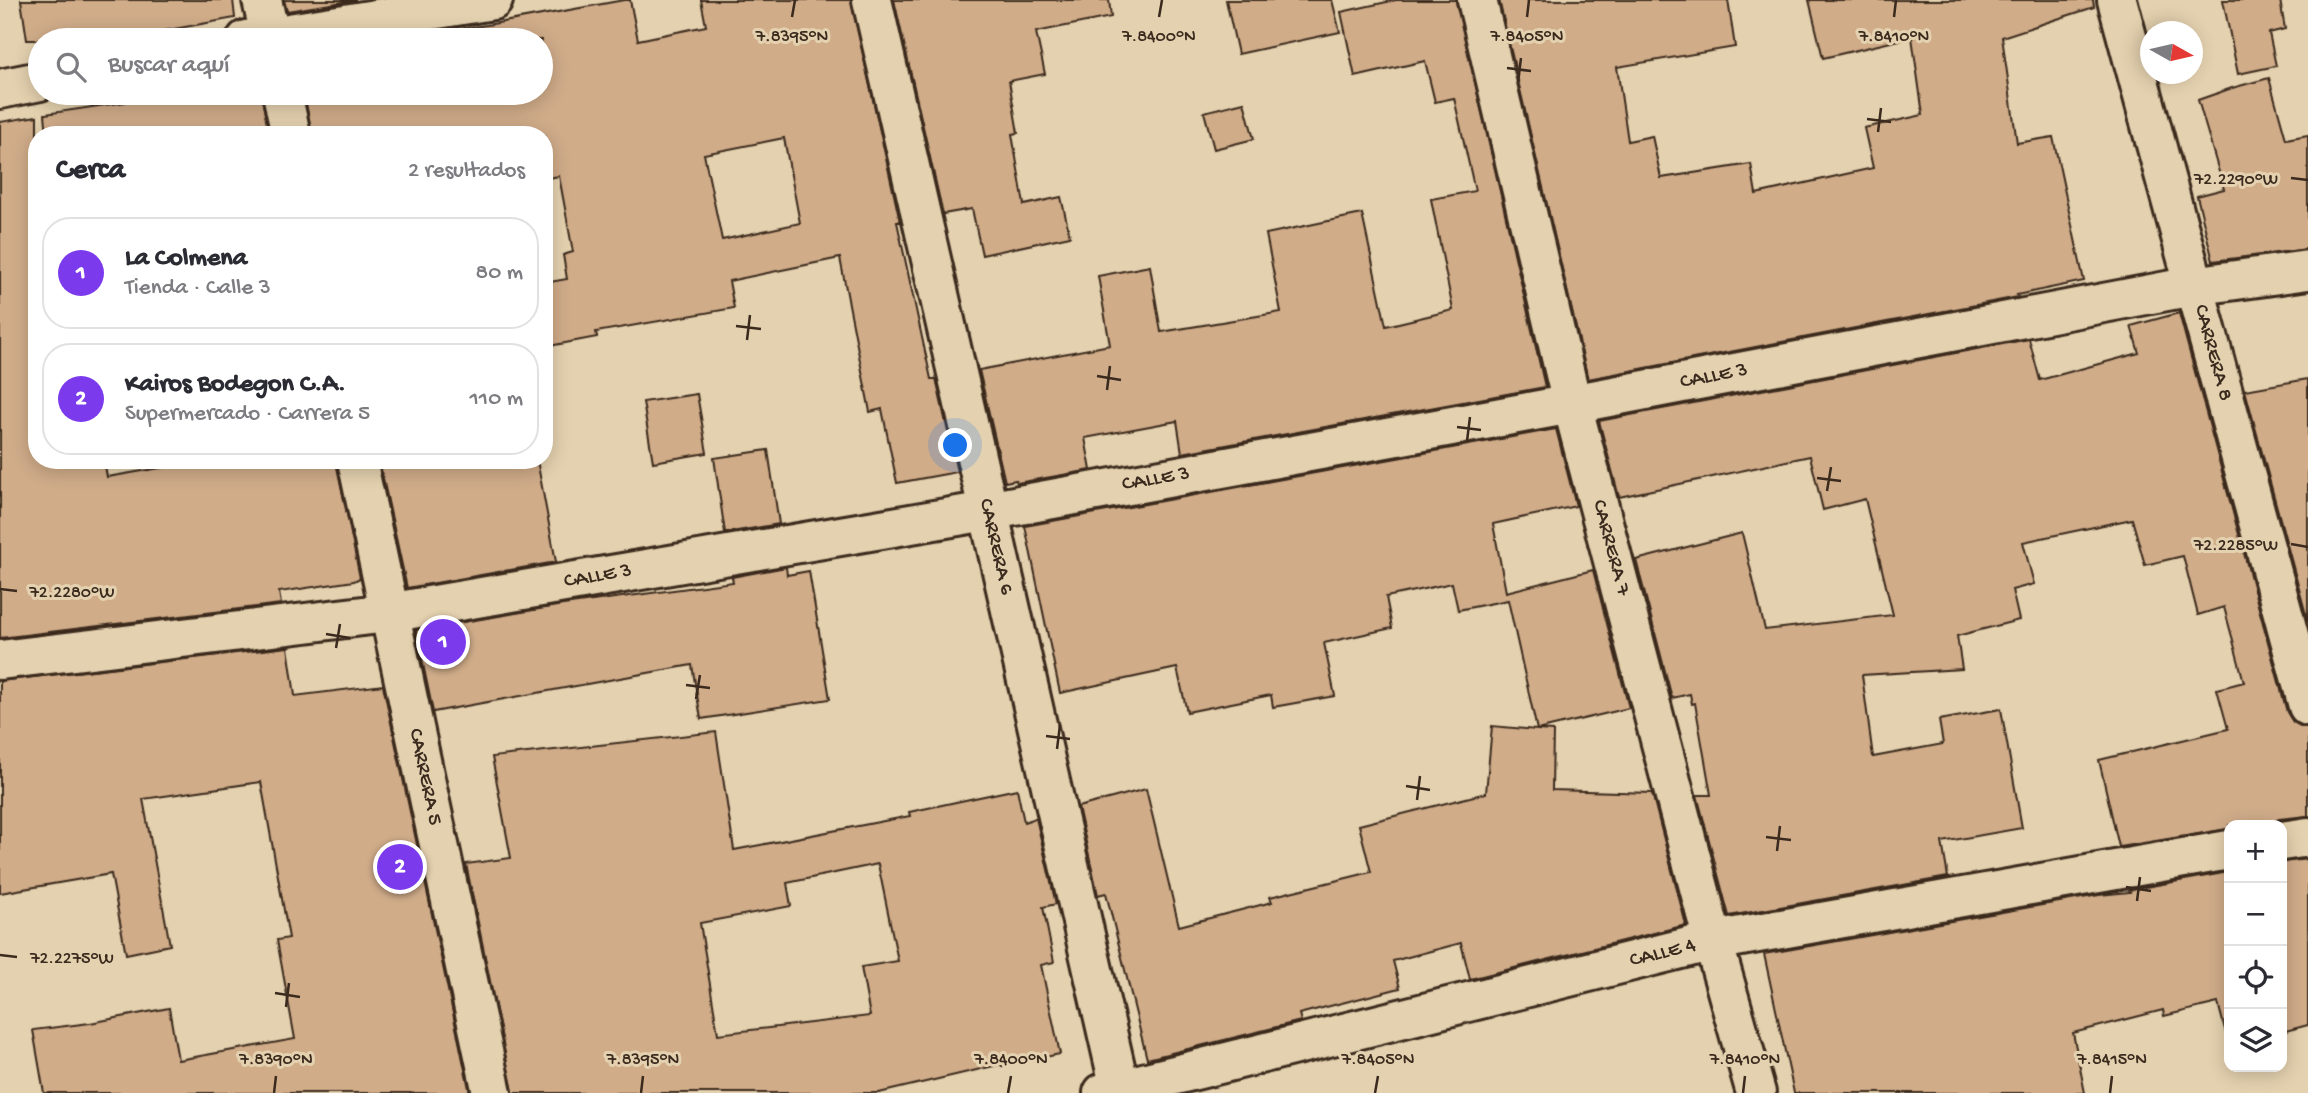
<!DOCTYPE html>
<html lang="es">
<head>
<meta charset="utf-8">
<style>
	:root { --surface:#fff; --page:#f2f2f3; --text:#2b2b33; --muted:#7c7c81; --line:#e1e1e2; --accent:#7c3aed }
	body { margin:0; font-family:"Gochi Hand",sans-serif; background:var(--page); color:var(--text) }
	.controls { position:absolute; right:21px; bottom:21px; display:grid; overflow:hidden; border-radius:14px; box-shadow:0 4px 18px #0003 }
	.controls button { width:63px; height:63px; display:grid; place-items:center; padding:0; border:0; border-bottom:2px solid var(--line); background:var(--surface); color:var(--text); font:35px sans-serif }
	.compass { position:absolute; left:2140px; top:21px; width:63px; height:63px; border-radius:50%; background:var(--surface); box-shadow:0 4px 18px #0003; rotate:98deg }
	.you { position:absolute; left:956px; top:446px; width:24px; height:24px; margin:-18px; border:5px solid #fff; border-radius:50%; background:#1a73e8; box-shadow:0 0 0 10px #1a73e833 }
	.badge { display:grid; place-items:center; width:46px; height:46px; border-radius:50%; background:var(--accent); color:#fff; font-size:23px; font-weight:700 }
	.pin { position:absolute; translate:-50% -50%; border:4px solid #fff; box-shadow:0 2px 7px #0006 }
	.list { margin:0; padding:0; list-style:none }
	h2 { display:flex; justify-content:space-between; align-items:center; height:91px; margin:0; padding:0 28px; font-size:30px }
	h2 small { font-size:23px; font-weight:400; color:var(--muted) }
	.list li { display:grid; grid-template-columns:46px 1fr auto; gap:21px; align-items:center; box-sizing:border-box; height:112px; margin:0 14px 14px; padding:0 14px; border:2px solid var(--line); border-radius:28px }
	.list b { display:block; font-size:26px; white-space:nowrap }
	.list p { margin:0; font-size:23px; white-space:nowrap; color:var(--muted) }
	.list em { font-size:23px; font-style:normal; color:var(--muted) }
	.icon { flex:none; width:38px; height:38px; fill:none; stroke:currentColor; stroke-width:2; stroke-linecap:round; stroke-linejoin:round }
	.map { position:relative; flex:none; width:2308px; height:1093px; overflow:hidden }
	.search { position:absolute; background:var(--surface); box-shadow:0 4px 18px #0003; left:28px; top:28px; width:525px; height:77px; display:flex; align-items:center; gap:18px; box-sizing:border-box; padding:0 24px; border-radius:38px; color:var(--muted); font-size:26px }
	.panel { position:absolute; background:var(--surface); box-shadow:0 4px 18px #0003; left:28px; top:126px; width:525px; height:343px; border-radius:28px }
	.map>svg:first-child { display:block }
</style>
</head>
<body>
<div class="map">
<svg width="2308" height="1093" viewBox="0 0 2308 1093">
	<rect width="100%" height="100%" fill="#e4d1af"/>
	<filter id="ink" filterUnits="userSpaceOnUse"><feTurbulence type="fractalNoise" baseFrequency=".0143" numOctaves="2"/><feDisplacementMap in="SourceGraphic" scale="14" xChannelSelector="R" yChannelSelector="G"/><feConvolveMatrix kernelMatrix="1 2 1 2 8 2 1 2 1" color-interpolation-filters="sRGB"/></filter>
	<g filter="url(#ink)">
		<!-- building -->
		<path fill="#d0ac89" stroke="#3b2a1e" stroke-width="2" fill-rule="evenodd" d="M21,0H233L235,18L113,40H27Z
			M284,0H356L287,11Z
			M624,0H630L638,40L706,26L701,0H851L900,222H897L931,379H936L957,472L897,483L882,409L870,412L840,258L729,281L734,308L596,332L597,337L544,347V283L567,279L563,255L573,252L559,176L544,179V135H312L304,93H541V40H381L487,25ZM784,138L800,223L722,240L704,154Z
			M894,0H1109L1111,17L1036,32L1045,74L1009,81L1018,133L1012,134L1024,205L1061,197L1070,236L982,255L972,209L943,214Z
			M1226,0H1332L1340,32L1238,54Z
			M1396,0H1456L1545,387L1182,453L1177,421L1085,438L1091,470L1017,483L1016,480L1005,482L979,370L1110,345L1098,276L1150,266L1161,332L1281,312L1266,234L1362,214L1386,326L1453,310L1431,199L1475,191L1454,98L1435,102L1425,61L1355,77L1341,12Z
			M1499,0H1728L1735,47L1617,67L1628,141L1652,136L1661,178L1751,164L1756,194L1873,168L1864,128L1923,115L1912,37L1823,58L1809,0H2093L2094,7L2002,37L2017,143L2053,137L2084,281L2017,295L2018,297L1588,379Z
			M2223,0H2280L2285,29L2269,33L2276,66L2238,74Z
			M2269,78L2286,139L2308,135V249L2213,261L2197,196L2224,189L2198,100L2232,88Z
			M125,93H261L269,135H47L45,114L126,102Z
			M1244,102L1254,139L1214,149L1204,112Z
			M37,116V460H104L107,477L184,464V460H336L360,578L354,581L279,592L281,604L0,638V122Z
			M2179,313L2287,712L2293,722L2302,727H2308V816L2279,819L2267,825H2229V829L2119,847L2099,760L2228,729L2217,689L2244,682L2224,607L2198,615L2183,556L2145,565L2132,519L2023,542L2034,584L2012,590L2019,620L1957,636L1962,669L1862,675L1873,757L1943,744L1939,720L2001,709L2022,828L1942,842L1948,877L1729,916L1697,795H1711L1695,703L1692,704L1690,694L1672,698L1636,560L1742,533L1765,630L1893,615L1865,499L1823,510L1810,456L1619,497L1599,421L2029,339L2040,380L2139,353L2131,326Z
			M2308,379V622L2245,390Z
			M697,394L707,453L653,462L643,402Z
			M1556,429L1576,506L1493,524L1506,592L1593,570L1629,708L1537,730L1553,731L1552,790L1652,793L1686,925L1470,979L1461,943L1393,961L1400,988L1299,1014L1301,1021L1147,1059L1106,893L1098,895L1078,807L1146,789L1179,926L1272,902L1270,897L1371,872L1359,825L1486,793L1492,726L1537,730L1508,600L1458,610L1452,583L1386,597L1392,628L1324,643L1335,696L1273,707L1271,695L1187,712L1177,668L1060,693L1025,526Z
			M768,450L779,524L725,533L714,458Z
			M379,460H537L556,562L407,588Z
			M786,567L787,575L809,571L830,699L701,719L692,665L433,712L416,630L563,605L733,582L732,577Z
			M288,647L295,696L383,685L470,1093H44L33,1030L90,1023L169,1008L178,1060L295,1039L277,940L289,938L261,782L143,799L170,945L126,954L111,874L0,893V681Z
			M716,732L734,850L910,816L909,812L1017,789L1024,822L1036,818L1056,904L1043,907L1054,962L1041,965L1060,1054L1002,1066V1064L879,1093H513L466,864L511,858L492,757ZM878,864L898,961L861,967L870,1016L718,1034L700,923L791,906L787,883Z
			M2308,859V1025L2282,1032V862Z
			M2229,872V1045L2218,1003L2164,1016L2163,1010L2073,1033L2085,1093H1794L1764,954L2099,895L2130,892L2129,890Z"/>
		<g fill="none" stroke-linecap="round" stroke-linejoin="round">
			<!-- minor casing -->
			<g stroke="#3b2a1e" stroke-width="44">
				<path id="minor" d="M262,0L271,40
					M1477,0L1572,404L1713,941L1756,1093
					M2117,0L2308,706
					M246,40L493,0
					M0,89L40,81
					M282,93L291,135
					M357,460L492,1093
					M0,660L388,613L987,511L1572,404L2193,286L2308,270
					M2282,841L2308,837
					M1103,1093L1713,941L2229,850"/>
			</g>
			<!-- secondary casing -->
			<g stroke="#3b2a1e" stroke-width="44">
				<path id="secondary" d="M872,0L1121,1093"/>
			</g>
			<!-- minor -->
			<use href="#minor" stroke="#e4d1af" stroke-width="38"/>
			<!-- secondary -->
			<use href="#secondary" stroke="#e4d1af" stroke-width="38"/>
		</g>
	</g>
	<!-- ticks -->
	<path fill="none" stroke="#3b2a1e" stroke-width="2.5" d="M792,17L795,0M1159,17L1162,0M1527,17L1529,0M1894,17L1896,0M1507,68L1531,71M1518,82L1521,58M1867,119L1891,122M1878,132L1881,108M2291,178L2308,180M736,326L761,329M747,340L750,315M1097,376L1121,380M1107,390L1110,366M1457,427L1481,430M1467,441L1470,417M1817,478L1841,481M1827,491L1831,467M2291,544L2308,547M0,589L17,591M326,634L350,638M336,648L340,624M686,685L710,688M696,699L700,675M1046,736L1070,739M1057,749L1060,725M1406,786L1430,790M1417,800L1420,776M1766,837L1791,840M1777,851L1780,826M2126,887L2151,891M2137,901L2140,877M0,955L17,957M275,993L300,997M286,1007L289,983M274,1093L276,1076M641,1093L643,1076M1008,1093L1011,1076M1375,1093L1378,1076M1743,1093L1745,1076M2110,1093L2112,1076"/>
	<g text-anchor="middle" dominant-baseline="central" stroke-width="6" stroke-linejoin="round" paint-order="stroke">
		<!-- street labels -->
		<g font-size="21" fill="#3b2a1e" stroke="#e4d1af">
			<text transform="translate(2212 353) rotate(75)">CARRERA 8</text>
			<text transform="translate(1714 377) rotate(-11)">CALLE 3</text>
			<text transform="translate(1156 480) rotate(-10)">CALLE 3</text>
			<text transform="translate(995 547) rotate(77)">CARRERA 6</text>
			<text transform="translate(1610 548) rotate(75)">CARRERA 7</text>
			<text transform="translate(598 577) rotate(-10)">CALLE 3</text>
			<text transform="translate(424 777) rotate(78)">CARRERA 5</text>
			<text transform="translate(1663 954) rotate(-14)">CALLE 4</text>
		</g>
	</g>
	<g font-size="18" text-anchor="middle" fill="#3b2a1e" stroke="#e4d1af" stroke-width="6" stroke-linejoin="round" paint-order="stroke">
		<text x="792" y="41">7.8395°N</text>
		<text x="1159" y="41">7.8400°N</text>
		<text x="1527" y="41">7.8405°N</text>
		<text x="1894" y="41">7.8410°N</text>
		<text x="2236" y="184">72.2290°W</text>
		<text x="2236" y="550">72.2285°W</text>
		<text x="72" y="597">72.2280°W</text>
		<text x="72" y="963">72.2275°W</text>
		<text x="276" y="1064">7.8390°N</text>
		<text x="643" y="1064">7.8395°N</text>
		<text x="1011" y="1064">7.8400°N</text>
		<text x="1378" y="1064">7.8405°N</text>
		<text x="1745" y="1064">7.8410°N</text>
		<text x="2112" y="1064">7.8415°N</text>
	</g>
</svg>
<div class="controls">
<button>+</button>
<button>−</button>
<button><svg class="icon" aria-label="locate" viewBox="0 0 24 24"><circle cx="12" cy="12" r="6"/><path d="M12 2v4M12 18v4M2 12h4M18 12h4"/></svg></button>
<button><svg class="icon" aria-label="layers" viewBox="0 0 24 24"><path d="M12 4l9 5-9 5-9-5zM3 14l9 5 9-5"/></svg></button>
</div>
<svg class="compass" viewBox="-18 -18 36 36"><path d="M0-13l5 13h-10z" fill="#e53935"/><path d="M0 13l5-13h-10z" fill="#7c7c81"/></svg>
<div class="you"></div>
<div class="pin badge" style="left:443px;top:642px">1</div>
<div class="pin badge" style="left:400px;top:867px">2</div>
<div class="search"><svg class="icon" aria-label="search" viewBox="0 0 24 24"><circle cx="10" cy="10" r="6"/><path d="M15 15l6 6"/></svg>Buscar aquí</div>
<section class="panel">
<h2>Cerca<small>2 resultados</small></h2>
<ul class="list">
<li><span class="badge">1</span><div><b>La Colmena</b><p>Tienda · Calle 3</p></div><em>80 m</em></li>
<li><span class="badge">2</span><div><b>Kairos Bodegon C.A.</b><p>Supermercado · Carrera 5</p></div><em>110 m</em></li>
</ul>
</section>
</div>
</body>
</html>
